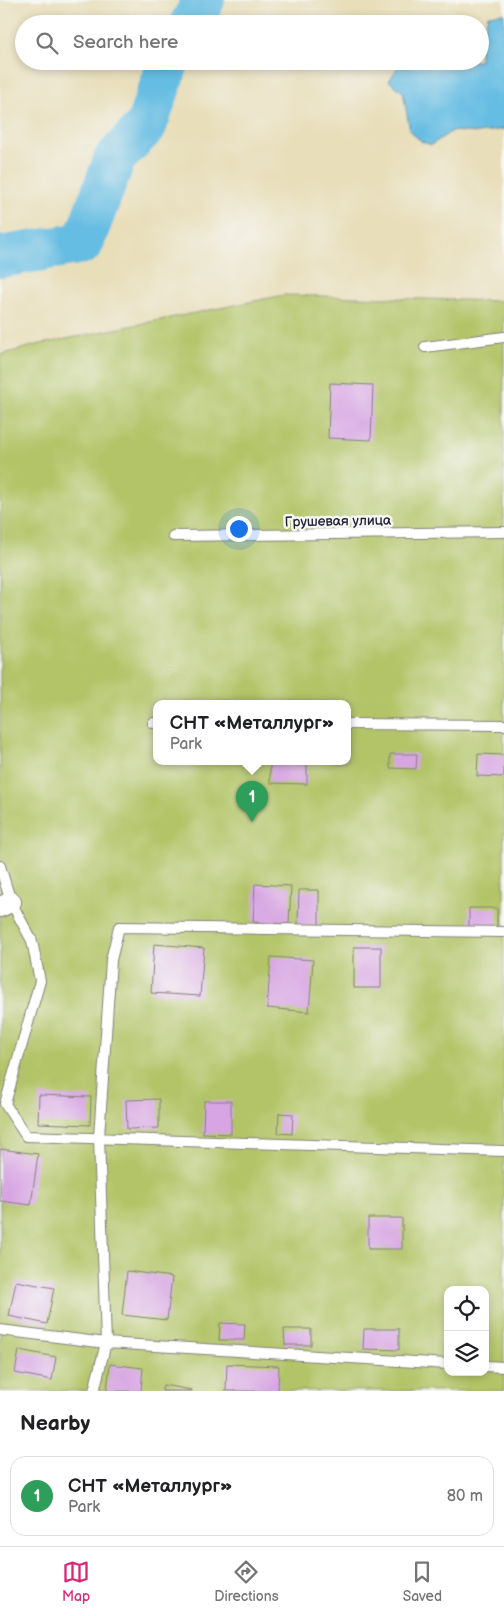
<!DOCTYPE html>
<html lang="en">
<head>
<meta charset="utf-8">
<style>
	:root { --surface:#fff; --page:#f6f6f6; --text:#202124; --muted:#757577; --line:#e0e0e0; --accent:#db2777 }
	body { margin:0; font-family:"Balsamiq Sans",sans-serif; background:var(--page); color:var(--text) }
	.controls { position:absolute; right:15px; bottom:15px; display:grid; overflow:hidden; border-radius:10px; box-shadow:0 2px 8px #0003 }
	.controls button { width:45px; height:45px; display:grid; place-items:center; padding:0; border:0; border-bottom:1px solid var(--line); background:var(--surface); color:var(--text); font:25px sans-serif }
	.you { position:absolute; left:238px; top:528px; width:18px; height:18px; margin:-12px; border:4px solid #fff; border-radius:50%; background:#1a73e8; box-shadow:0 0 0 8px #1a73e833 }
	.badge { display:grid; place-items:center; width:32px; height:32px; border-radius:50%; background:var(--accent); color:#fff; font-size:16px; font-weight:700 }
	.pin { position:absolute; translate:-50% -41px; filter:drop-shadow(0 1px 2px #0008) }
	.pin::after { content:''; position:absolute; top:26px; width:18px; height:15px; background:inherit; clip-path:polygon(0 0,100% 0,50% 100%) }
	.popup { position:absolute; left:153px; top:700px; width:198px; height:65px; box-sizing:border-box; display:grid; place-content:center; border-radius:10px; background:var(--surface); filter:drop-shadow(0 1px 4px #0005); font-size:16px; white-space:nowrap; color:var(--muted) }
	.popup b { font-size:19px; color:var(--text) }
	.popup::after { content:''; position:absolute; left:50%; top:100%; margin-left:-10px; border:10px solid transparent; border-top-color:var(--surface) }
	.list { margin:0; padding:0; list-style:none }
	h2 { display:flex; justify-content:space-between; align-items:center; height:65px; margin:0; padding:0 20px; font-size:21px }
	h2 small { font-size:16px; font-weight:400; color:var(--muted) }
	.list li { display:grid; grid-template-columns:32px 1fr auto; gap:15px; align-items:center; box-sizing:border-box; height:80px; margin:0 10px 10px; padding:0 10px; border:1px solid var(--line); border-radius:15px }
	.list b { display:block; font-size:19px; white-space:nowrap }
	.list p { margin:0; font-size:16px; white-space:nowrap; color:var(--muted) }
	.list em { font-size:16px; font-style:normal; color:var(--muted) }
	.icon { flex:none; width:28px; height:28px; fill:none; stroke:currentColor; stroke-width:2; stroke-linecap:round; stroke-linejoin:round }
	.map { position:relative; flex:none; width:504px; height:1391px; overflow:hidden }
	.search { position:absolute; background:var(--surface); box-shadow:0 2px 8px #0003; left:15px; right:15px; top:15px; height:55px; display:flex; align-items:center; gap:12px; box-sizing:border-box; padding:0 18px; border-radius:28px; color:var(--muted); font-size:19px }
	.sheet { height:155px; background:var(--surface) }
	nav { display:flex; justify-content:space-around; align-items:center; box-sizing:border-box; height:70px; border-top:1px solid var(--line); background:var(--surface); font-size:14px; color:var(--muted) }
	nav a { display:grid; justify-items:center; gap:2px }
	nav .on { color:var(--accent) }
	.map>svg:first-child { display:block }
</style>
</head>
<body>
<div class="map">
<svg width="504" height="1391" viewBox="0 0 504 1391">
	<rect width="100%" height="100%" fill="#f6f6f2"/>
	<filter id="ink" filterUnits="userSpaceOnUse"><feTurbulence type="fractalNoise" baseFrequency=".02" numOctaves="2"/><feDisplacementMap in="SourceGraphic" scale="10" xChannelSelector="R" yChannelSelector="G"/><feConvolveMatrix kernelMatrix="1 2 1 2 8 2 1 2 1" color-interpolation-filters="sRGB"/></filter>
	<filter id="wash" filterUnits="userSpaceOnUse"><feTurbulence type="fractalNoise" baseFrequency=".0096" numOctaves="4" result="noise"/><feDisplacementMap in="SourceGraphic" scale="20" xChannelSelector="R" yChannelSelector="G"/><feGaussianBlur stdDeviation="1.12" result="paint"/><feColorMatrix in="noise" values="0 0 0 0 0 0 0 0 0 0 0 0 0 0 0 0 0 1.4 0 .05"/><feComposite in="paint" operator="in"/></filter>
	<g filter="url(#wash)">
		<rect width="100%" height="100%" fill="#e8deba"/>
		<!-- green -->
		<path fill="#b3c467" stroke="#6a7351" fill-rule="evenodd" d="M284,295L499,301L504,299V1391H0V355L36,345ZM157,703H347V761H157ZM448,1290H485V1372H448Z"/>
		<!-- water -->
		<path fill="#66bde3" stroke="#44708f" d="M504,13V129L478,133L452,131L431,145L421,141L410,131L403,92L389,81L400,63L402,61H480V39L483,36L488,15Z"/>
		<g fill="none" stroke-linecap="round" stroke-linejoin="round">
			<!-- river -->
			<path stroke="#66bde3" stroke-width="42" d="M190,24L204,0
				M0,257L83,243L115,158L146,126L169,61"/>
		</g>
		<g id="blocks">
			<!-- building -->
			<path fill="#d7a5e3" d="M330,383L373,385L371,440L328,438Z
				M390,754H417L416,769L390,768Z
				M478,754L504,755V777L477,776Z
				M270,761H307V784L270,783Z
				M255,884L291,886L289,924L253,922Z
				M299,890H319V926L298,925Z
				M469,908H497V929H469Z
				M154,944L204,948L200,996L151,993Z
				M354,947H381V988H354Z
				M271,957L313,960L309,1012L267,1008Z
				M39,1095L91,1097L90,1125L38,1123Z
				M159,1099V1128L127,1129L126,1100Z
				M204,1101H231V1134L203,1133Z
				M279,1113L293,1114L292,1134L278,1133Z
				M0,1149L38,1154L31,1205L0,1201Z
				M368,1218H402V1249H368Z
				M127,1271L172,1277L167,1320L122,1315Z
				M16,1281L54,1288L47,1324L9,1316Z
				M220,1323L245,1324L244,1340H219Z
				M284,1329H311V1345H285Z
				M364,1329H399V1350L363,1349Z
				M19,1350L56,1357L52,1380L15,1373Z
				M110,1364L143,1368L141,1391H107Z
				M227,1364L279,1366L278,1391H226Z
				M163,1385L192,1390V1391H162Z"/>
		</g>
	</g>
	<g filter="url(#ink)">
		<use href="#blocks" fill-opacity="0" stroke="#85807a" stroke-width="1"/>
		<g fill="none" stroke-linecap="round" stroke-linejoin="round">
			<!-- service casing -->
			<g stroke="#85807a" stroke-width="12">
				<path id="service" d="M425,347L504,337
					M173,536L504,532
					M153,723H157
					M347,724L504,725
					M0,866L11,902L32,941L40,981L5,1104L26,1136L504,1151
					M0,1330L106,1343L448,1364
					M485,1366L504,1367
					M94,1391L106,1343L99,1137L111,960L119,927L504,932"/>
			</g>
			<!-- minor casing -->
			<g stroke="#85807a" stroke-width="22">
				<path id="minor" d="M0,907L11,902"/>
			</g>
			<!-- service -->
			<use href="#service" stroke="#fff" stroke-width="10"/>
			<!-- minor -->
			<use href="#minor" stroke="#fff" stroke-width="20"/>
		</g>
	</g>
	<g text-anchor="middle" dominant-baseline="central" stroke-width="5" stroke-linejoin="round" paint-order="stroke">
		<!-- street labels -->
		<g font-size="14" fill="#22223b" stroke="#f6f6f2">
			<text transform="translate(338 521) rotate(-1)">Грушевая улица</text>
		</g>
	</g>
</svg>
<div class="controls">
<button><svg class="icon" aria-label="locate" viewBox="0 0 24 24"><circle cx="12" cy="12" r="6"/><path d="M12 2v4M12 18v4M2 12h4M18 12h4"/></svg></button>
<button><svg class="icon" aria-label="layers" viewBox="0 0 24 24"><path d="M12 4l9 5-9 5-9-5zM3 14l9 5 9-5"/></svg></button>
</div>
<div class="you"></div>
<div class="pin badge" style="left:252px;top:822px;background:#2e9e5b">1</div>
<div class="popup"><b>СНТ «Металлург»</b>Park</div>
<div class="search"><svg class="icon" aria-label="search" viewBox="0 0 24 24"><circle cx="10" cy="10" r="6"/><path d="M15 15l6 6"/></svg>Search here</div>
</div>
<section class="sheet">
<h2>Nearby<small></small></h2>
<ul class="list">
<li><span class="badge" style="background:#2e9e5b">1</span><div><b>СНТ «Металлург»</b><p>Park</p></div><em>80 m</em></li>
</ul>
</section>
<nav>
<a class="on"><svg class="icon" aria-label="map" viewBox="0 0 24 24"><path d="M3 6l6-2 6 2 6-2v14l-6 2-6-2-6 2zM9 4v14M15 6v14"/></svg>Map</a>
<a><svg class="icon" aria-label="directions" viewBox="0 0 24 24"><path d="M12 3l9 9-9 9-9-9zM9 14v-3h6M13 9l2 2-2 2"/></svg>Directions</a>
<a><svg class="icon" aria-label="saved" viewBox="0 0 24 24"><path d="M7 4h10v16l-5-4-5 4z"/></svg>Saved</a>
</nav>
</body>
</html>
